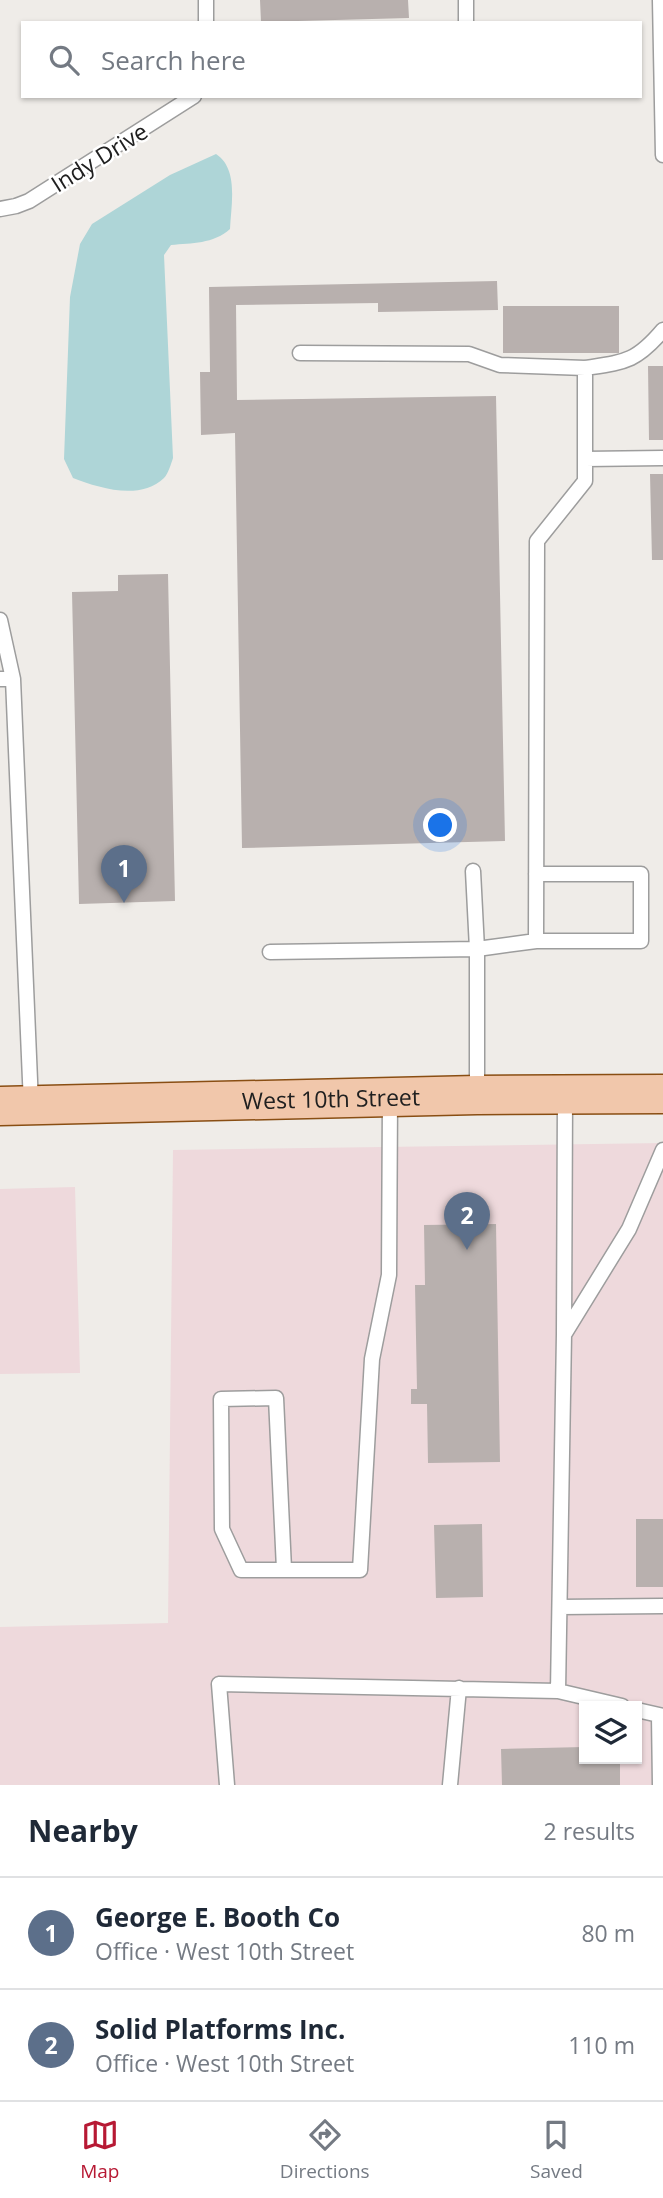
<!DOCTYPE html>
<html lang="en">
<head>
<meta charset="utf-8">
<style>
	:root { --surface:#fff; --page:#f2f2f3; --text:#1f2937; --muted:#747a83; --line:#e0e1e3; --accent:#b71934 }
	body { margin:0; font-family:"Open Sans",sans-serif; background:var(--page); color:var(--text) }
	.controls { position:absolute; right:21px; bottom:21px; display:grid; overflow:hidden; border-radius:0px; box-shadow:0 2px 5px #0004 }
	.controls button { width:63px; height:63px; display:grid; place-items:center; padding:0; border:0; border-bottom:2px solid var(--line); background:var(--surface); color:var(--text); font:35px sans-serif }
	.you { position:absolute; left:441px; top:826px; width:24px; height:24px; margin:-18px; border:5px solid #fff; border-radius:50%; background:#1a73e8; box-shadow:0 0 0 10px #1a73e833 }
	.badge { display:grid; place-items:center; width:46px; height:46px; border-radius:50%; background:var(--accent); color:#fff; font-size:23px; font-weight:700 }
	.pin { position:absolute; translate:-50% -58px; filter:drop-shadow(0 2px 4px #0008) }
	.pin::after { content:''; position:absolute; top:37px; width:24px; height:21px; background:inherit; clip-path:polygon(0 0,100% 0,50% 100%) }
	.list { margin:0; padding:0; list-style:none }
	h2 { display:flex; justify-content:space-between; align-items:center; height:91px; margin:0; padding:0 28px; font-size:30px }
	h2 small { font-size:23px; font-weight:400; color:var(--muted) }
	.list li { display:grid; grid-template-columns:46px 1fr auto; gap:21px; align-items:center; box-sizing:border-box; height:112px; padding:0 28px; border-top:2px solid var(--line) }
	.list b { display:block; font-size:26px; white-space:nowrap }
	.list p { margin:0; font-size:23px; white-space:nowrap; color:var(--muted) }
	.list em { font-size:23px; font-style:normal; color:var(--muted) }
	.icon { flex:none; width:38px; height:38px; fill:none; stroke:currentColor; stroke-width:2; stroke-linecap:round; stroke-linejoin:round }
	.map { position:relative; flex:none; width:663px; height:1785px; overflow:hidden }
	.search { position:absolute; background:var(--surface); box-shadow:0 2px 5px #0004; left:21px; right:21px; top:21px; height:77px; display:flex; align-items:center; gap:18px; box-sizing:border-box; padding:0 24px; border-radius:0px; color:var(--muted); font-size:26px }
	.sheet { height:315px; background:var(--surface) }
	nav { display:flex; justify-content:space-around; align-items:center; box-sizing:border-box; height:98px; border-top:2px solid var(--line); background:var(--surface); font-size:19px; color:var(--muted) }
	nav a { display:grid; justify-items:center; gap:4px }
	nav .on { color:var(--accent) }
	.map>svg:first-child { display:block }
</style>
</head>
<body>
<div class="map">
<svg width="663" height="1785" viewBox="0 0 663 1785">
	<rect width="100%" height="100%" fill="#efece8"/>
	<!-- commercial -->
	<path fill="#eed9dc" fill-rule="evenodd" d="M663,1143V1785H0V1627L168,1623L173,1150ZM584,1706H637V1759H584Z
		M75,1187L80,1373L0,1374V1189Z"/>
	<!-- water -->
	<path fill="#aed5d7" d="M216,154C239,169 231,205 230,229C213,244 192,243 171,245L164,255L173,458C171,464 168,474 164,478C140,501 99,488 73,478L64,459L70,297L80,244L92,224L170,175Z"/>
	<!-- building -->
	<path fill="#b8b0ae" d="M260,0H408L409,18L261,22Z
		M497,281L498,310L378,312V303L236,305L237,400L496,396L505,841L242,848L235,433L201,435L200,372H210L209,287Z
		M503,306H619V353H503Z
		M648,366H663V440H649Z
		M650,474H663V560H652Z
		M168,574L175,901L79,904L72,592L118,591V575Z
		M496,1224L500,1462L428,1463L427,1404H411V1389H417L415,1285H425L424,1225Z
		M636,1519H663V1587H636Z
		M482,1524L483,1597L436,1598L434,1525Z
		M584,1747V1759H620V1785H502L501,1749Z"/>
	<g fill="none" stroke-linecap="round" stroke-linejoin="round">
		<!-- service casing -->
		<g stroke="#9d9d9d" stroke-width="17">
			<path id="service" d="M206,0V23
				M466,0V23
				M660,0L663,155
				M0,209L16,206L29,201L194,96
				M300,353L469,354L500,365L585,368V481L537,541L536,941L477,949V1093
				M585,368C625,362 636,362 663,330
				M585,459L663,458
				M0,620L13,679H0
				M13,679L31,1104
				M536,874H641V941H536
				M270,952L477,949L473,871
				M565,1333L629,1229L663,1150
				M284,1569L276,1398L221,1399L222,1529L241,1570H360L372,1359L389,1275L390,1098
				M560,1607L663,1606
				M558,1691L564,1334L565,1097
				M637,1710L663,1716
				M659,1716L660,1785
				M227,1785L219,1684L558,1691L622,1706
				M450,1785L459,1688"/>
		</g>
		<!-- primary casing -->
		<g stroke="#894e13" stroke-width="41">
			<g id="primary">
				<path id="s1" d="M0,1106L477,1095L663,1094"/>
			</g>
		</g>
		<!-- service -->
		<use href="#service" stroke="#fff" stroke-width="14"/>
		<!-- primary -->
		<use href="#primary" stroke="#f1c7ab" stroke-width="38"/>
	</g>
	<g text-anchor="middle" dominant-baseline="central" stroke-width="5" stroke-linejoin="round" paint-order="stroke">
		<!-- street labels -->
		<g font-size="23" fill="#202020" stroke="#fff">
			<text transform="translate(99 157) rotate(-32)">Indy Drive</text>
			<text stroke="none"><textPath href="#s1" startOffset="331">West 10th Street</textPath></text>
		</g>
	</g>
</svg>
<div class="controls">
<button><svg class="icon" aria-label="layers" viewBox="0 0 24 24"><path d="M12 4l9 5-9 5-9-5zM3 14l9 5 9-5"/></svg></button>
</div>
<div class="you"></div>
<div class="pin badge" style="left:124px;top:903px;background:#5c6f8a">1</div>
<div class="pin badge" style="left:467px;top:1250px;background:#5c6f8a">2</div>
<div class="search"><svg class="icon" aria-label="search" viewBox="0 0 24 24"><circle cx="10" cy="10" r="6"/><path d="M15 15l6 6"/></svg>Search here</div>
</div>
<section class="sheet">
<h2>Nearby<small>2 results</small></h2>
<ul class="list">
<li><span class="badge" style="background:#5c6f8a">1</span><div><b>George E. Booth Co</b><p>Office · West 10th Street</p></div><em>80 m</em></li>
<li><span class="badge" style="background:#5c6f8a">2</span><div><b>Solid Platforms Inc.</b><p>Office · West 10th Street</p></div><em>110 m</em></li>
</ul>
</section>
<nav>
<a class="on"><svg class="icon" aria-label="map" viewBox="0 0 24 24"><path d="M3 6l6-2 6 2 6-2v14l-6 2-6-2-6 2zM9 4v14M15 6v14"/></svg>Map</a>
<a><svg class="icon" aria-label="directions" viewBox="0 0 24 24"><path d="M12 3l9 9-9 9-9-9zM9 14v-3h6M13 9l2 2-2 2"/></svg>Directions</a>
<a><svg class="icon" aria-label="saved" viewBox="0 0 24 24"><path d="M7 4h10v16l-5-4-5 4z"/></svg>Saved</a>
</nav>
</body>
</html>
